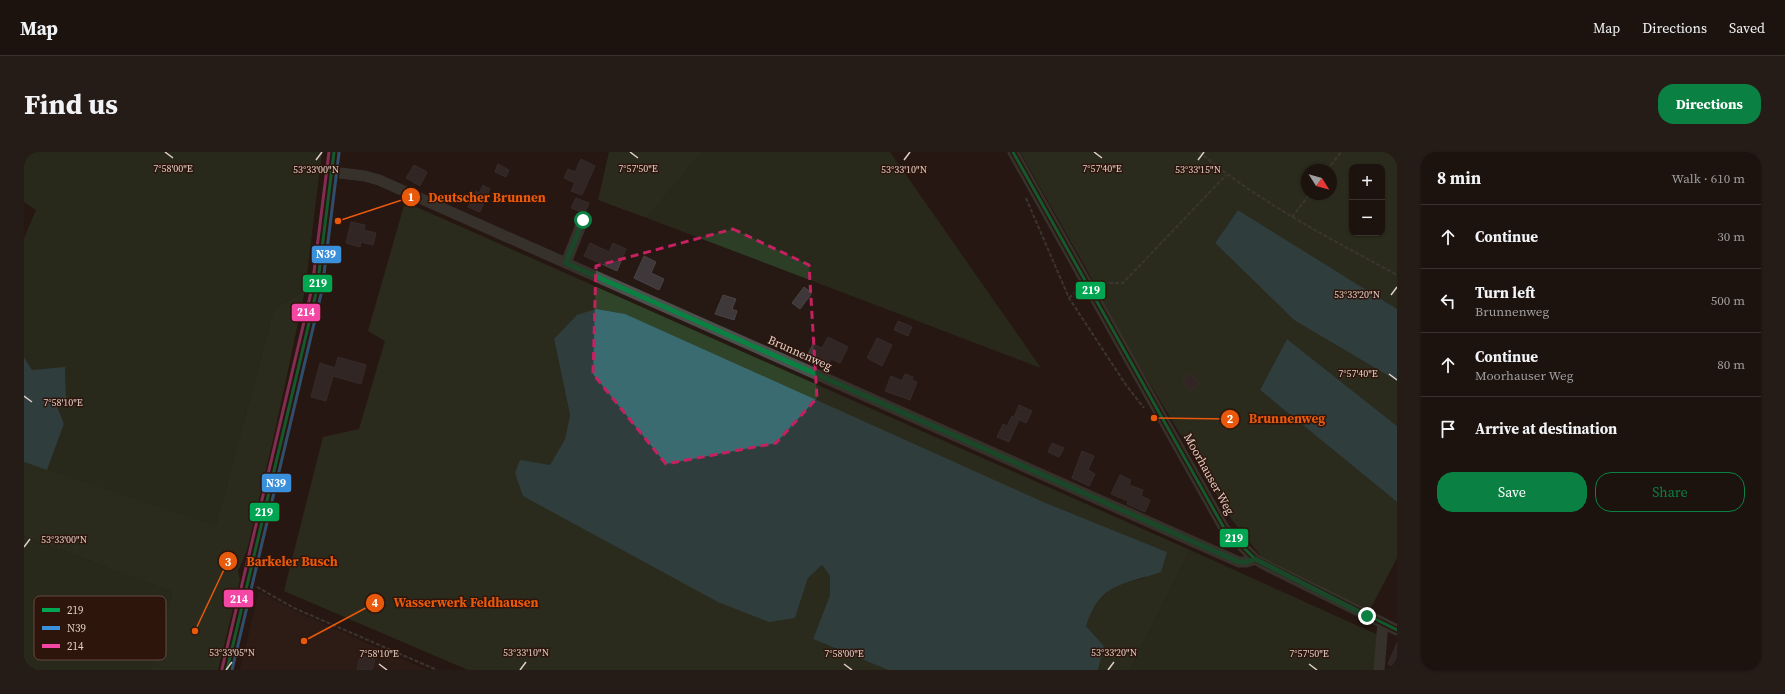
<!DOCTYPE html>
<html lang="en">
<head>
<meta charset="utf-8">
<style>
	:root { --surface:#1c120e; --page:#251b17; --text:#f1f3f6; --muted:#a09e9e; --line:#3a322e; --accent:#0b8043 }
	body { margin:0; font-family:"Source Serif 4",serif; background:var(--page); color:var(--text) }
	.controls { position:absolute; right:12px; top:12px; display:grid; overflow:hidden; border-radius:8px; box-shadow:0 1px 3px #0004 }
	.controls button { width:36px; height:36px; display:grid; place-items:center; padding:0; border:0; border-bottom:1px solid var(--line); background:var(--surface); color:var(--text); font:20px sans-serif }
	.compass { position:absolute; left:1277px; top:12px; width:36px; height:36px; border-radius:50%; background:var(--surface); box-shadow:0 1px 3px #0004; rotate:127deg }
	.stop { position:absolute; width:12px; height:12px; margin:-9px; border:3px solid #0b8043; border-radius:50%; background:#fff }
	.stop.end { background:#0b8043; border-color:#fff; box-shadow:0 1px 4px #0008 }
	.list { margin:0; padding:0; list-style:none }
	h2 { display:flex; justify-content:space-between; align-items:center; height:52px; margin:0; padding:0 16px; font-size:17px }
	h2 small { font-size:13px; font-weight:400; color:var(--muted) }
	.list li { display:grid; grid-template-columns:26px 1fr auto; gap:12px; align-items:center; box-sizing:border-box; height:64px; padding:0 16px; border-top:1px solid var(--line) }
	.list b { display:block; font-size:15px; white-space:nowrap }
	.list p { margin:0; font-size:13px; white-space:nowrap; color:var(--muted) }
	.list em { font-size:13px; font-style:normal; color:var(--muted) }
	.actions { display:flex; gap:8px; padding:12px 16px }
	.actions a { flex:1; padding:9px 0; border:1px solid var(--accent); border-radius:16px; text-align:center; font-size:14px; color:var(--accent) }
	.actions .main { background:var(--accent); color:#fff }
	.icon { flex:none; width:22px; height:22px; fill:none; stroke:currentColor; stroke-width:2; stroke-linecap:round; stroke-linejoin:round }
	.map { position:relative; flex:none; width:1373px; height:518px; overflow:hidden; border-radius:16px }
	header { display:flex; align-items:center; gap:24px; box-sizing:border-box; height:56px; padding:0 20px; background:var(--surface); border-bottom:1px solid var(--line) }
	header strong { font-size:19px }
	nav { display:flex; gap:22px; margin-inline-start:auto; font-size:14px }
	.intro { display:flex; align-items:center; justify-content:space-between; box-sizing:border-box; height:96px; padding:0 24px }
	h1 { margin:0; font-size:28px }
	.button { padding:10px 18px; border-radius:16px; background:var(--accent); color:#fff; font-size:14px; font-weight:700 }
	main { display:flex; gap:24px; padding:0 24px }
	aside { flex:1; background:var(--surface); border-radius:16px; box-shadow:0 1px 3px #0004 }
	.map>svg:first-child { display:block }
</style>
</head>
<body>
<header>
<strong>Map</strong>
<nav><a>Map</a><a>Directions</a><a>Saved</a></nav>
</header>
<div class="intro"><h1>Find us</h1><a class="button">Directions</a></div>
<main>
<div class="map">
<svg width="1373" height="518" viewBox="0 0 1373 518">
	<rect width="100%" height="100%" fill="#261813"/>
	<!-- industrial -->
	<path fill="#33221a" d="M235,439L273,460L403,518H216Z"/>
	<!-- green -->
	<path fill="#2c3f26" d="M0,0H298L281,138L250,157L192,373L23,318L40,272L33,254L42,246L41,216L8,218L0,205V86L12,58L0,50Z
		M678,0H866L1017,216L623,66Z
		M0,384L148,440L127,518H0Z
		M1166,398L1356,484L1352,518H1106Z"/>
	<!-- forest -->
	<path fill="#304429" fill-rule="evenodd" d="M585,0H678L623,66L574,48Z
		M996,0H1373V157L1214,58L1191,91L1270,168L1373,229V274L1263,187L1236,238L1373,350V406L1343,463L1240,408L1208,368L1090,172L1063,118ZM1328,15H1358V81H1328ZM1283,18H1307V42H1283Z
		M381,50L1166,398L1106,518H1074L1080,494L1062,474L1067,459L1075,447L1092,433L1120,426L1143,400L1017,349L530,187L546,263L541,287L526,313L771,466L784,426L798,413L806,424V443L789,487L864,518H444L260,439L299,285L335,277L361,189L344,179Z
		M281,138L228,387L214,419L216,428L194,518H127L148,440L0,384V310L192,373L250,157Z"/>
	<!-- water -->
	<path fill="#3a6b71" d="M1214,58L1373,157V229L1270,168L1191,91Z
		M572,157L601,162L1017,349L1143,400L1137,420C1099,433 1076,430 1062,474L1080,494L1074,518H864L789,487L806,443V424L798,413L784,426L771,466L745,470L694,450L499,344L491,321L496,308L526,313L541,287L546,263L530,187L553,163Z
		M1263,187L1373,274V350L1236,238Z
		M0,205L8,218L41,215L42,246L33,254L40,272L23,318L0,310Z"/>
	<!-- building -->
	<path fill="#3e383a" stroke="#4a4345" d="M557,7L571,14L558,43L547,39L551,31L540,26L544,17L551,20Z
		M474,12L485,18L482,25L471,20Z
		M390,13L403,20L396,34L382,26Z
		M459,33L466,37L456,60L444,55L452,39L455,41Z
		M552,46L565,51L561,61L547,56Z
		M327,70L341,73L340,78L352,81L349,93L337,90L336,95L322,91Z
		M566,91L585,100L589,91L602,97L593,119L560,104Z
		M620,104L632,110L627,121L640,127L635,138L610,126Z
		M780,135L788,141L776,157L768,151Z
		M699,143L712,147L708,157L713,159L710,168L691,162Z
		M874,169L888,175L884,184L870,178Z
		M804,185L824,195L816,211L807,207L805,212L784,202L789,192L798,196Z
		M853,186L868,193L858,214L843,206Z
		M314,205L342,213L337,232L309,224L302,249L287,245L296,211L311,216Z
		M1166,221L1175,232L1166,239L1158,228Z
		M881,222L889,225L888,228L893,230L886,248L861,239L867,224L878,229Z
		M995,253L1008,259L1002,271L990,265Z
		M988,264L995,268L985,290L973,285L979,272L983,274Z
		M1028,291L1040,296L1035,305L1024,300Z
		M1058,299L1070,304L1064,318L1071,322L1065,334L1048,326Z
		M1096,323L1107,328L1105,333L1119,338L1117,344L1126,348L1121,360L1103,352L1104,349L1087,342Z
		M1373,491V516L1364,512Z
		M336,504L351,507L348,518H333Z"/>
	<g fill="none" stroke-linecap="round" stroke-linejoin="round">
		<!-- path -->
		<path stroke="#585754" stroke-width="2" stroke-dasharray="4 2" stroke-linecap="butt" d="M1175,0C1235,50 1305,86 1373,123
			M1303,18L1317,0
			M1002,46L1045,146L1102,233L1120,256
			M1268,65L1286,42
			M1073,131H1099L1202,23
			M1045,146L1055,137
			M233,435L270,456L413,518"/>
		<!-- minor -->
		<path stroke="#4d504c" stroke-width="11" d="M989,0L1200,376L1231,407L1245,415L1373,478
			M308,20L341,24L355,28L1215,410H1222L1231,407
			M542,111L559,68
			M203,518L293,137L299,98L310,0
			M1355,518L1359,471"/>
		<!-- bus-1 casing -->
		<g stroke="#2e150b" stroke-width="6">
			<path id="bus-1" d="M989,0L1200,376L1231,407L1373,478
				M203,518L293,137L310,0"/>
		</g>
		<!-- bus-2 casing -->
		<g stroke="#2e150b" stroke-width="6">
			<path id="bus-2" d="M208,518L298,138L315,1"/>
		</g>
		<!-- bus-3 casing -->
		<g stroke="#2e150b" stroke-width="6">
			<path id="bus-3" d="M198,517L288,136L305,0"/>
		</g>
		<!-- bus-1 -->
		<use href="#bus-1" stroke="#00a651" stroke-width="3"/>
		<!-- bus-2 -->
		<use href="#bus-2" stroke="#3a90db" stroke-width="3"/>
		<!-- bus-3 -->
		<use href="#bus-3" stroke="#f346a5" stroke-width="3"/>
	</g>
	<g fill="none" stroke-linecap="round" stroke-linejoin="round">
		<!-- route -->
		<path stroke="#0b8043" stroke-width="5" d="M559,68L542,111L1215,410H1222L1231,407L1343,464"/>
	</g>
	<!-- marked area -->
	<path d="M0 0H1373V518H0ZM709,77L785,113L793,246L752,291L642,312L569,222L572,114Z" fill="#261813" fill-opacity=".55" fill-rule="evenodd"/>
	<path fill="none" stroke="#c42160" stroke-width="3" stroke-dasharray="8 5" stroke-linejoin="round" d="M709,77L785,113L793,246L752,291L642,312L569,222L572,114Z"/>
	<!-- ticks -->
	<path fill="none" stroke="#e0cec8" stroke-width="1.5" d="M141,0L149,6M606,0L614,6M1070,0L1078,6M292,8L298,0M880,8L886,0M1174,8L1180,0M1367,143L1373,135M1365,222L1373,228M0,244L8,250M0,395L6,387M355,512L363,518M820,512L828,518M1285,512L1293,518M202,518L208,510M496,518L502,510M1084,518L1090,510"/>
	<g text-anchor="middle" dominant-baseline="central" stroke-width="3" stroke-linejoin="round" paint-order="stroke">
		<!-- street labels -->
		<g font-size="12" fill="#e0cec8" stroke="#2e150b">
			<text transform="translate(776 201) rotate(24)">Brunnenweg</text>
			<text transform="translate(1185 322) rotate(61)">Moorhauser Weg</text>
		</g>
	</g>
	<!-- legend -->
	<rect x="10" y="444" width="132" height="64" rx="6" fill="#2e150b" stroke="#634c44" stroke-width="1"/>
	<rect x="18" y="456" width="18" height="4" fill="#00a651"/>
	<rect x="18" y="474" width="18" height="4" fill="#3a90db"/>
	<rect x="18" y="492" width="18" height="4" fill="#f346a5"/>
	<g font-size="11" fill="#e0cec8">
		<text x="43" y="462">219</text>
		<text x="43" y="480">N39</text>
		<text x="43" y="498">214</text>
	</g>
	<g font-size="10" text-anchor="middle" fill="#e0cec8" stroke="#2e150b" stroke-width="3" stroke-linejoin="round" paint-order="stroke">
		<text x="149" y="20">7°58'00"E</text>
		<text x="614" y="20">7°57'50"E</text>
		<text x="1078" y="20">7°57'40"E</text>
		<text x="292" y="21">53°33'00"N</text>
		<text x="880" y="21">53°33'10"N</text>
		<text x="1174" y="21">53°33'15"N</text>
		<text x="1333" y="146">53°33'20"N</text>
		<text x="1334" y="225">7°57'40"E</text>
		<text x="39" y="254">7°58'10"E</text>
		<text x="40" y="391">53°33'00"N</text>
		<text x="208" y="504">53°33'05"N</text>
		<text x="502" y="504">53°33'10"N</text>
		<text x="1090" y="504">53°33'20"N</text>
		<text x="355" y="505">7°58'10"E</text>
		<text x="820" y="505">7°58'00"E</text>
		<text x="1285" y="505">7°57'50"E</text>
	</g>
	<!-- callouts -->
	<path fill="none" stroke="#e8590c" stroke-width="1.5" d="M314 69L387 45M1130 266L1206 267M171 479L204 409M280 489L351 451"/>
	<g fill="#e8590c" stroke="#2e150b" stroke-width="1.5">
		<circle cx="314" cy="69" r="4"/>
		<circle cx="1130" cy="266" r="4"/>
		<circle cx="171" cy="479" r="4"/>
		<circle cx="280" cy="489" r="4"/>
		<circle cx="387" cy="45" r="10"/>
		<circle cx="1206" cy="267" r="10"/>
		<circle cx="204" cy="409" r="10"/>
		<circle cx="351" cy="451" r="10"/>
	</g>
	<g font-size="12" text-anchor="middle" font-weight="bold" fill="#fff">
		<text x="387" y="49">1</text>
		<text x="1206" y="271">2</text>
		<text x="204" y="414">3</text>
		<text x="351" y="455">4</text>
	</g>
	<g font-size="13" text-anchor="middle" font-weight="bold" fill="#e8590c" stroke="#2e150b" stroke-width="3" stroke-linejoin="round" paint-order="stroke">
		<text x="463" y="50">Deutscher Brunnen</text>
		<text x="1263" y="271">Brunnenweg</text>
		<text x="268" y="414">Barkeler Busch</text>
		<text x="442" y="455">Wasserwerk Feldhausen</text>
	</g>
	<g stroke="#2e150b" stroke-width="1.5">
		<rect x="287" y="93" width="31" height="19" rx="4" fill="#3a90db"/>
		<rect x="278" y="122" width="31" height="19" rx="4" fill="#00a651"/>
		<rect x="1051" y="129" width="31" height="19" rx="4" fill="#00a651"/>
		<rect x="267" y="151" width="30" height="19" rx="4" fill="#f346a5"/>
		<rect x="237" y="321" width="31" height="20" rx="4" fill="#3a90db"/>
		<rect x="225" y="350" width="31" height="20" rx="4" fill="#00a651"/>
		<rect x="1195" y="376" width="30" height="20" rx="4" fill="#00a651"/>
		<rect x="199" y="437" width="31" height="19" rx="4" fill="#f346a5"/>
	</g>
	<g font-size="11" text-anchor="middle" font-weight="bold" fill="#fff">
		<text x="302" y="106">N39</text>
		<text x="294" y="135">219</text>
		<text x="1067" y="142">219</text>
		<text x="282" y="164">214</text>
		<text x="252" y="335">N39</text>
		<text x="240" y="364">219</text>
		<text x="1210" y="390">219</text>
		<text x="215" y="451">214</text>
	</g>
</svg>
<div class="controls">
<button>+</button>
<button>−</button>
</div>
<svg class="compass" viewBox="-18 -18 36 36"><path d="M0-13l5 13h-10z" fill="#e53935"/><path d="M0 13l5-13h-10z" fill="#a09e9e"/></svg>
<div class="stop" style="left:559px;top:68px"></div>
<div class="stop end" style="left:1343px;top:464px"></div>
</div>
<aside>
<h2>8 min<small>Walk · 610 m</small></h2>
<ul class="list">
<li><svg class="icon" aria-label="ahead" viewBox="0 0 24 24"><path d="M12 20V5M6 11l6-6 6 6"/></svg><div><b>Continue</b></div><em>30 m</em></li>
<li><svg class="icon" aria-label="left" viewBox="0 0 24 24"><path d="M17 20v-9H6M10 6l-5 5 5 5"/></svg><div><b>Turn left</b><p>Brunnenweg</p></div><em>500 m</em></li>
<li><svg class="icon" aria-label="ahead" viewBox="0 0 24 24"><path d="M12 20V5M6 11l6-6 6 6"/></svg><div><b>Continue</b><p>Moorhauser Weg</p></div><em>80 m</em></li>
<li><svg class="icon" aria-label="arrive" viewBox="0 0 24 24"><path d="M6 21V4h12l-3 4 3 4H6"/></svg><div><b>Arrive at destination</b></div></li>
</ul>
<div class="actions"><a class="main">Save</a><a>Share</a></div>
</aside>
</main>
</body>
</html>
